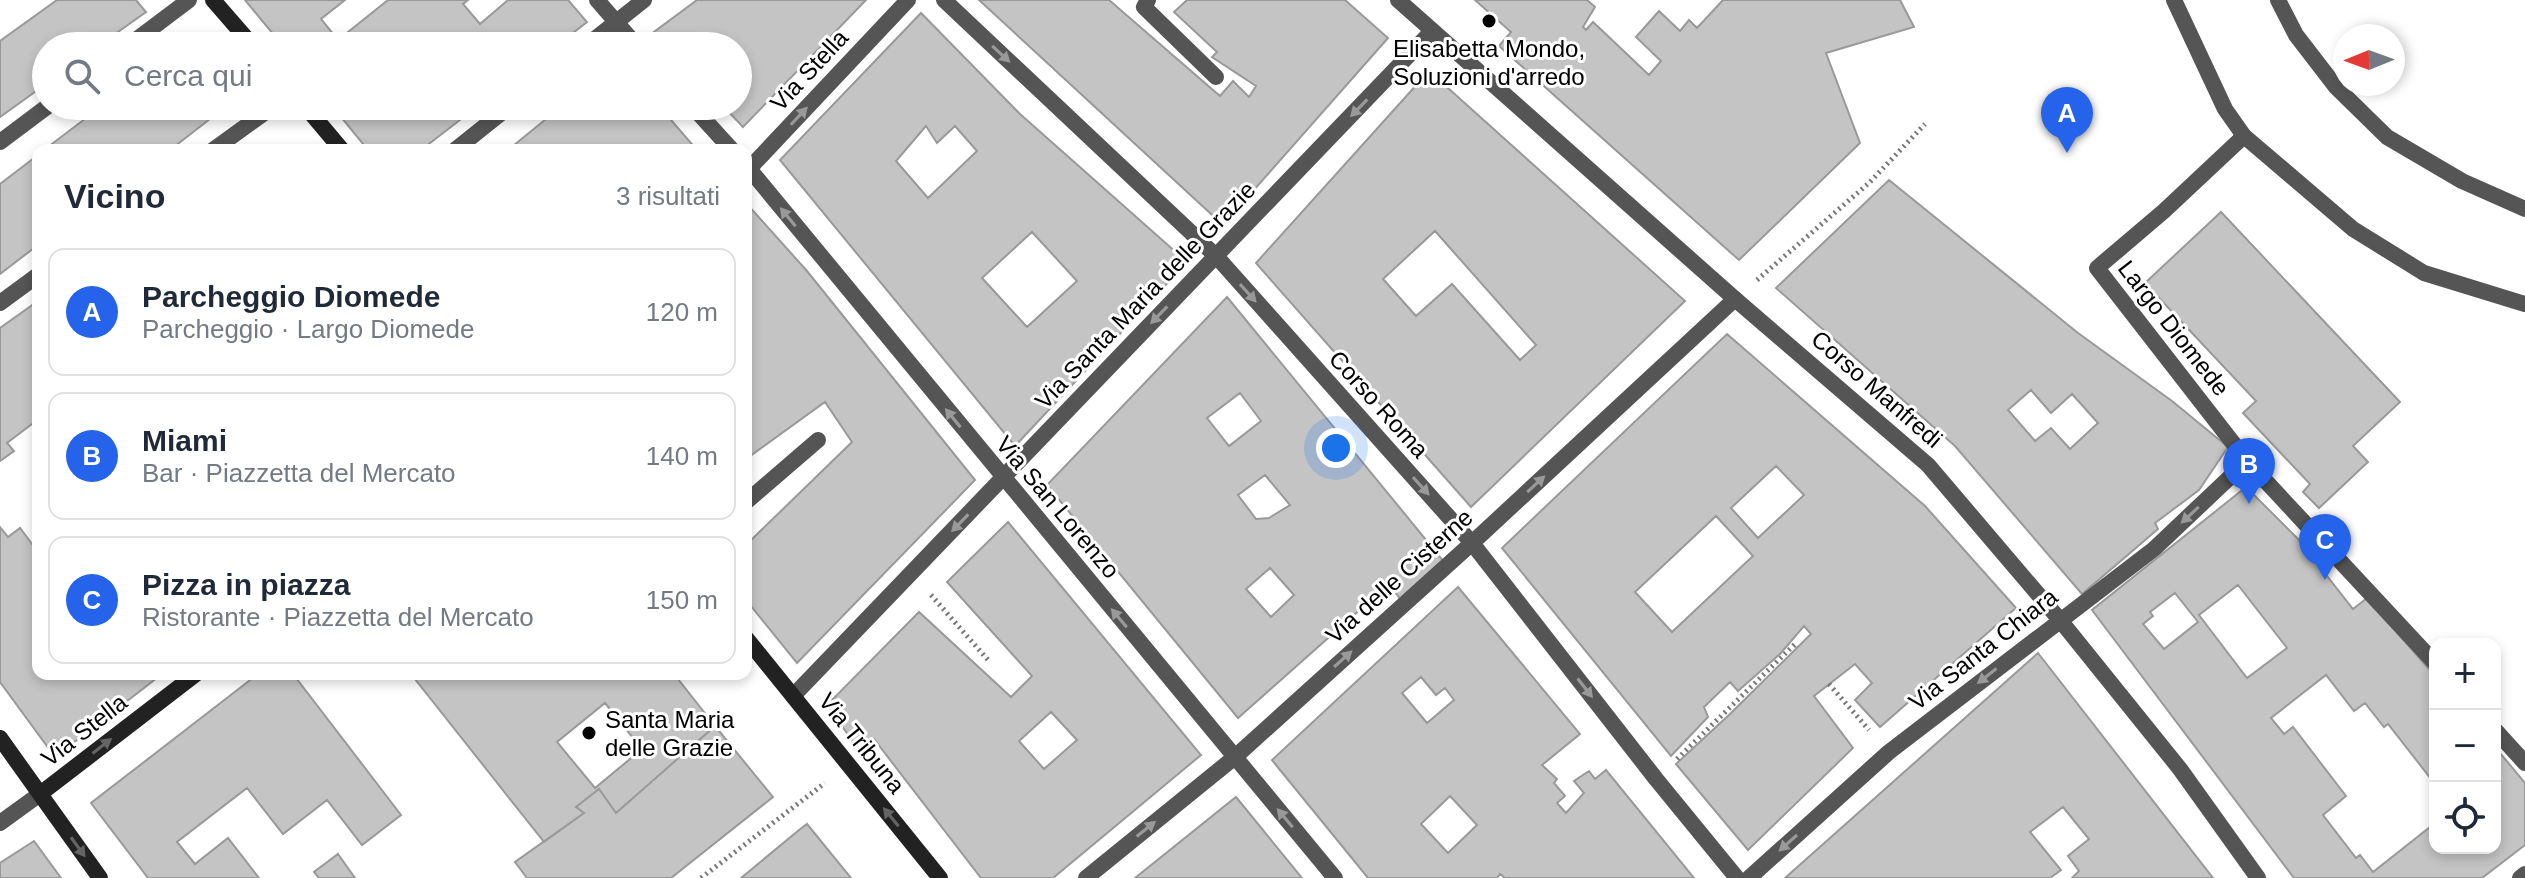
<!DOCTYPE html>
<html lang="it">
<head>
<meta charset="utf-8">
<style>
	:root { --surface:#fff; --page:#f2f2f3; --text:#1f2937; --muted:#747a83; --line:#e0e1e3; --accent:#2563eb }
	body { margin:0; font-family:Helvetica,sans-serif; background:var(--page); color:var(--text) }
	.controls { position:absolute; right:24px; bottom:24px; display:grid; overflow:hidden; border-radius:16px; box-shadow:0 4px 12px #0003 }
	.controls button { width:72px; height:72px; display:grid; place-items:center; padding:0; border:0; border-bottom:2px solid var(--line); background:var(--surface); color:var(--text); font:40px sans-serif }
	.compass { position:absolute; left:2333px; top:24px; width:72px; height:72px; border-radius:50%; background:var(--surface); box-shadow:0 4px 12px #0003; rotate:269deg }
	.you { position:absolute; left:1336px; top:448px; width:28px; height:28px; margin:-20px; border:6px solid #fff; border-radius:50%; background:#1a73e8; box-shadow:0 0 0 12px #1a73e833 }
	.badge { display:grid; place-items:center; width:52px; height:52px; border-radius:50%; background:var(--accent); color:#fff; font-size:26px; font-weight:700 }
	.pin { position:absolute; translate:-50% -66px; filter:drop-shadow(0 2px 4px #0008) }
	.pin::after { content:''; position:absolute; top:42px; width:28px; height:24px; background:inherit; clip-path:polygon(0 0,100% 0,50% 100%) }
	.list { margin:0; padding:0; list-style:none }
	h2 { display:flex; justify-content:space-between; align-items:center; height:104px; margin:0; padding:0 32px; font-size:34px }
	h2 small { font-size:26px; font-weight:400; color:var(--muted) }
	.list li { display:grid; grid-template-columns:52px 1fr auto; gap:24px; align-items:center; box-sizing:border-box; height:128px; margin:0 16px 16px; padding:0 16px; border:2px solid var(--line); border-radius:16px }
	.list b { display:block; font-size:30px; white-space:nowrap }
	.list p { margin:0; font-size:26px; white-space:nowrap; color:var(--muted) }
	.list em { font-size:26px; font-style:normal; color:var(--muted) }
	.icon { flex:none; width:44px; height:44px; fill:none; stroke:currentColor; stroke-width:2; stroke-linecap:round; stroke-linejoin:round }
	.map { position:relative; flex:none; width:2525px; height:878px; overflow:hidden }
	.search { position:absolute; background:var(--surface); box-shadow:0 4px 12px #0003; left:32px; top:32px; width:720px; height:88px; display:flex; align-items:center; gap:20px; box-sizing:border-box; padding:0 28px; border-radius:44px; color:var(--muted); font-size:30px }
	.panel { position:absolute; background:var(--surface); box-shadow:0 4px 12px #0003; left:32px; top:144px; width:720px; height:536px; border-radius:16px }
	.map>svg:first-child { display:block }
</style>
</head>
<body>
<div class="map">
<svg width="2525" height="878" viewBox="0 0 2525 878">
	<rect width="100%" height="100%" fill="#fff"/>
	<!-- building -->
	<path fill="#c4c4c4" stroke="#999" stroke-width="2" fill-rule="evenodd" d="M57,0H136L146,12L98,46H46V84L0,117V41Z
		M245,0H345L321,19L338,40L388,0H468L463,4L480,24L508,0H568L587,22L556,46H283Z
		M697,0H866L743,127L723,106H738V46H667L654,32Z
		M979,0H1109L1220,96L1233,81L1249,97L1256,86L1212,57L1217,52L1174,12L1187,0H1345L1388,38L1223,225Z
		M1475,0H1587L1595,7L1583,27L1586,30L1593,22L1649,75L1661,61L1636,37L1659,11L1680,31L1689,20L1697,28L1723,0H1900L1914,27L1826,53L1860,143L1739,260L1499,46L1511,32Z
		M921,13L1020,114L1187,262L1015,446L780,160ZM926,126L937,143L955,126L977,151L928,198L896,161ZM1032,232L1077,281L1027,327L982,278Z
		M1429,71L1685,301L1471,507L1256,263ZM1435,231L1536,345L1520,360L1452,284L1416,316L1383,279Z
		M102,106H223L224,108L170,150H44Z
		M332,106H478L421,150H368Z
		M562,106H659L697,150H508Z
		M38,155V245L0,274V184Z
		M1889,180L2078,333L2172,401L2228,447L2199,490L2155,523L2158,529L2082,594L1955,446L1776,288ZM2031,390L2051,413L2072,394L2098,423L2070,449L2051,428L2035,441L2008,410Z
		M746,203L807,271L975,480L797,663L746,600V545L852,442L825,402L746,459Z
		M2221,212L2400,402L2353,446L2368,462L2319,508L2303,492L2310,484L2243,413L2256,401L2145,283Z
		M1227,297L1445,563L1401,600L1389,584L1238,718L1047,485ZM1240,393L1261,421L1229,446L1207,418ZM1265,475L1290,505L1269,518L1256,519L1238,495ZM1270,568L1294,595L1271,617L1246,589Z
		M38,301V423L36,421L7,443L14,451L0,461V328Z
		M1727,334L1925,506L2016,608L1880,727L1855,700L1872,683L1855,664L1814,696L1853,748L1748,850L1676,764L1730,714L1811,634L1804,626L1780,654L1738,691L1730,682L1704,707L1708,717L1671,756L1502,548ZM1776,466L1804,495L1758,538L1731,508ZM1716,516L1753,556L1672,632L1635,592Z
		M2246,487L2298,539L2353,609L2367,598L2435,676V784L2388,724L2384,727L2365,703L2354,711L2326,675L2271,718L2284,734L2293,727L2346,796L2323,815L2356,858L2360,855L2373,872L2435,823V848H2495V747L2525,783V845L2482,878H2294L2092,610ZM2238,585L2287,648L2247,678L2199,615ZM2175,593L2198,622L2164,649L2143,624L2153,616L2150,612Z
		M1008,522L1201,755L1053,878H981L874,739L859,750L827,705L919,612L1011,697L1032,676L947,582ZM1051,712L1077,740L1044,769L1019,741Z
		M0,527L8,537L20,528L38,552V674H162L55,757L0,682Z
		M1458,587L1580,734L1542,765L1557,779L1554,783L1565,796L1557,803L1566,813L1584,793L1574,781L1589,771L1595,779L1606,770L1694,878H1505L1500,874L1497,878H1368L1276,765L1272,760ZM1421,677L1436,695L1445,688L1454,700L1427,723L1402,693ZM1450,796L1477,825L1448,853L1421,824Z
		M2038,653L2213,878H2072L2079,871L2068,856L2089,839L2063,807L2030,832L2061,870L2050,878H1785Z
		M258,674H293L401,815L362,845L327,800L283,834L247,788L177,842L195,864L228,838L259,878H148L91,803Z
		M411,674H674L715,726L616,813L599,789L576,807L584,813L544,842ZM605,703L642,749L595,788L557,742Z
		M715,726L773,797L671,878H527L515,862L584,813L576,807L599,789L616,813Z
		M1236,797L1302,878H1135Z
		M807,824L851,878H741L799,830Z
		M34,841L61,878H0V863Z
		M338,854L355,878H319L314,872Z"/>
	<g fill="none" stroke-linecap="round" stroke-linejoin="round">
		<!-- path -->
		<path stroke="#777" stroke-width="5" stroke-dasharray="2 4" stroke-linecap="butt" d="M1757,280L1869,183L1925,124
			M931,595L989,661
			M1829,684L1869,730
			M1677,759L1795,644L1797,647
			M701,878L825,783"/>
		<!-- service -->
		<path stroke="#555" stroke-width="16" d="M2278,0L2296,35L2336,87L2387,137L2462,181L2525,209"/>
		<!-- pedestrian -->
		<path stroke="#555" stroke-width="16" d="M1398,0L1735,299L1928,465L2060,620L2180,769L2258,878
			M2247,461L2435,663
			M2495,730L2525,763"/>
		<!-- minor -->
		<path stroke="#555" stroke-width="16" d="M597,0L637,46
			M944,0L1216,256L1472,543L1656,779L1737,878
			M1148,0L1144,7L1216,77
			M128,46L189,0
			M692,106L732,150
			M0,142L48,106
			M213,150L274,106
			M746,165L1335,878
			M0,303L38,275
			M746,502L818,440
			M793,696L1432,31
			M1086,878L1235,757L1472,543L1735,299
			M1749,878L1889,752L2154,549L2247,461L2097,268L2164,211L2244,136
			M2520,878L2525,874"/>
		<!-- tertiary -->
		<path stroke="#555" stroke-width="16" d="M2174,0L2225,109L2244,136L2353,229L2424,273L2525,304
			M586,46L644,0
			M455,150L510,106
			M746,172L908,0
			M0,823L40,794"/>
		<!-- secondary -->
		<path stroke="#222" stroke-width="16" d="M213,0L253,46
			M305,106L342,150
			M746,638L940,878
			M0,738L100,878
			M40,794L196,674"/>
	</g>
	<!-- one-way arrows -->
	<defs><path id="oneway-solid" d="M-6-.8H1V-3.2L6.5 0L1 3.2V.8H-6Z" transform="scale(2)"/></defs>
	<g fill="#999">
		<use href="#oneway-solid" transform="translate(1001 54) rotate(43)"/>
		<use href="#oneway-solid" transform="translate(1359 108) rotate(134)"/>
		<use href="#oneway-solid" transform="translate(799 116) rotate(-47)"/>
		<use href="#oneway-solid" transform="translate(788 217) rotate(-129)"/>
		<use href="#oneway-solid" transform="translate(1248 293) rotate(48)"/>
		<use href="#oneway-solid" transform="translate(1159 315) rotate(134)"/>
		<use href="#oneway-solid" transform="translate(953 418) rotate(-129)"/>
		<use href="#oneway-solid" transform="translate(1536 484) rotate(-43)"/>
		<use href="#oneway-solid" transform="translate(1421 486) rotate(48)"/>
		<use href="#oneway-solid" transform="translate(2190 515) rotate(137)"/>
		<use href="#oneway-solid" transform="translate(960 523) rotate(134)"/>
		<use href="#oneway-solid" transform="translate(1119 618) rotate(-130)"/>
		<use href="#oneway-solid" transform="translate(1343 659) rotate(-42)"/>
		<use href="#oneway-solid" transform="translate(1987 676) rotate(142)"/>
		<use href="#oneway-solid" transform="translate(1585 688) rotate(52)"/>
		<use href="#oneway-solid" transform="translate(1285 818) rotate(-130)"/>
		<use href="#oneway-solid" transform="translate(1146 829) rotate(-39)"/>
		<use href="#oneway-solid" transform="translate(1788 843) rotate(138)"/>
	</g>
	<g fill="#646464">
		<use href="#oneway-solid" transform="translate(102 746) rotate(-38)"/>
		<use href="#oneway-solid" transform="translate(891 817) rotate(-129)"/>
		<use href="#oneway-solid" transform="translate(78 847) rotate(54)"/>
	</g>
	<!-- markers -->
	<g fill="#000" stroke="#fff" stroke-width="3">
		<circle cx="1489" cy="21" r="8"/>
		<circle cx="589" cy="733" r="8"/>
	</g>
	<g text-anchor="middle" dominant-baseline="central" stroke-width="6" stroke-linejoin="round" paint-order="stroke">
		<!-- poi labels -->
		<g font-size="24" fill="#000" stroke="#fff">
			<text x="1489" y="48">Elisabetta Mondo,<tspan x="1489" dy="28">Soluzioni d'arredo</tspan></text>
			<text x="605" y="719" text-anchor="start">Santa Maria<tspan x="605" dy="28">delle Grazie</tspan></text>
		</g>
		<!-- street labels -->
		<g font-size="24" fill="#000" stroke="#fff">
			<text transform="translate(809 70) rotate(-47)">Via Stella</text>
			<text transform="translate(1145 295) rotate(-46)">Via Santa Maria delle Grazie</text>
			<text transform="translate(2174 328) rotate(52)">Largo Diomede</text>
			<text transform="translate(1877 389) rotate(41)">Corso Manfredi</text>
			<text transform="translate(1379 404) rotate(48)">Corso Roma</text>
			<text transform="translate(1058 507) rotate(50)">Via San Lorenzo</text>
			<text transform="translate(1399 576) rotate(-42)">Via delle Cisterne</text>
			<text transform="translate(1983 649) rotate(-38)">Via Santa Chiara</text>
			<text transform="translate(84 730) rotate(-38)">Via Stella</text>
			<text transform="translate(862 743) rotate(51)">Via Tribuna</text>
		</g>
	</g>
</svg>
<div class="controls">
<button>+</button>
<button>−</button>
<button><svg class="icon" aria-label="locate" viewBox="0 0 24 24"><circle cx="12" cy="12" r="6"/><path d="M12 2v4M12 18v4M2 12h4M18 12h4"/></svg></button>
</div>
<svg class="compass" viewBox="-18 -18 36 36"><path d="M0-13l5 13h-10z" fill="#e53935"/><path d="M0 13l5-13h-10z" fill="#747a83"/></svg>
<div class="you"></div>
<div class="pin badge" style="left:2067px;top:153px">A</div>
<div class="pin badge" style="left:2249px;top:504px">B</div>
<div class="pin badge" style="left:2325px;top:580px">C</div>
<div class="search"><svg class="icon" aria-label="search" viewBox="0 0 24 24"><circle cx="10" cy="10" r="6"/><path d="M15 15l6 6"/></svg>Cerca qui</div>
<section class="panel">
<h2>Vicino<small>3 risultati</small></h2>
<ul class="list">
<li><span class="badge">A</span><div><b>Parcheggio Diomede</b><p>Parcheggio · Largo Diomede</p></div><em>120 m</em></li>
<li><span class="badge">B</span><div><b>Miami</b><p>Bar · Piazzetta del Mercato</p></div><em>140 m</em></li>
<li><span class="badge">C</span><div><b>Pizza in piazza</b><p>Ristorante · Piazzetta del Mercato</p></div><em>150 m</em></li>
</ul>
</section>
</div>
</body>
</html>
